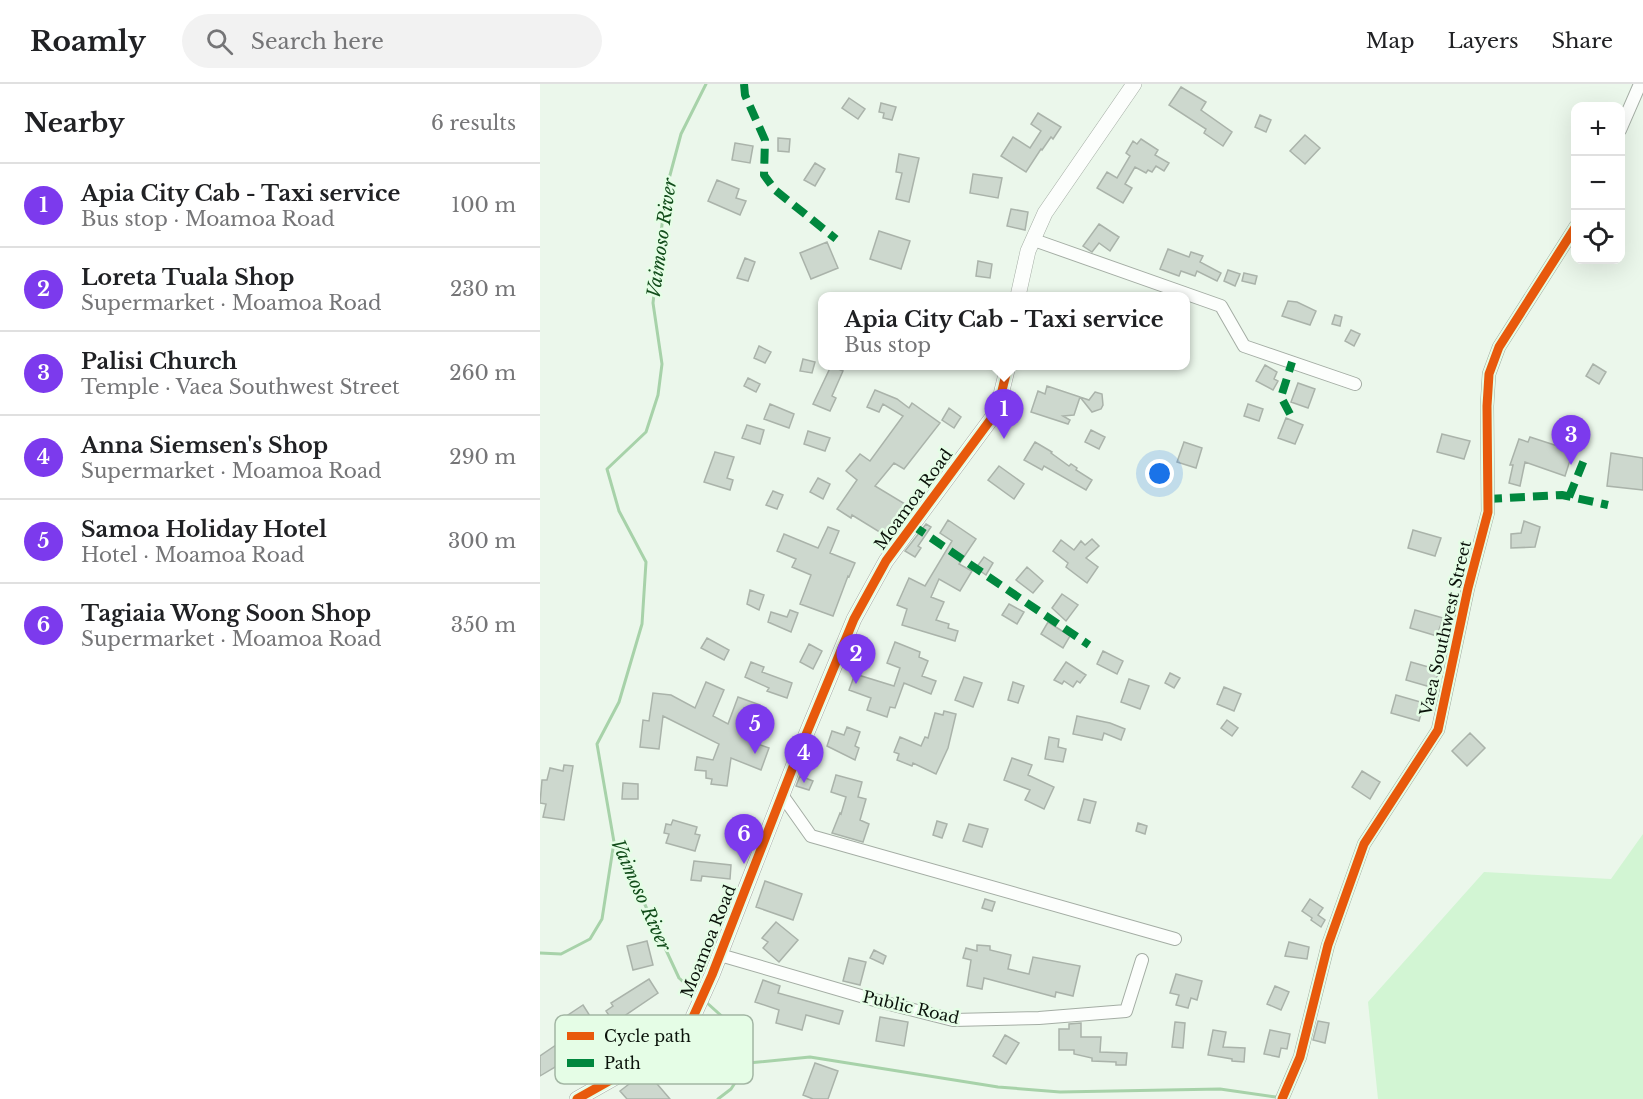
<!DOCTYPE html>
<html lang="en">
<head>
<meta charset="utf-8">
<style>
	:root { --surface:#fff; --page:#f2f2f2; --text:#202124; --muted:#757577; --line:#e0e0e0; --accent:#7c3aed }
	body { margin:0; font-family:"Libre Baskerville",serif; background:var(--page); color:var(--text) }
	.controls { position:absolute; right:18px; top:18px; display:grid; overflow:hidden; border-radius:12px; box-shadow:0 6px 24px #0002 }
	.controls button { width:54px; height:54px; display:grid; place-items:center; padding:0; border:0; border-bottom:2px solid var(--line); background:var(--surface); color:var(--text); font:30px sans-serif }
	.you { position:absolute; left:620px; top:390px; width:21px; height:21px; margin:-15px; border:4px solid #fff; border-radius:50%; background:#1a73e8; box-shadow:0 0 0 9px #1a73e833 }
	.badge { display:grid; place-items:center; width:39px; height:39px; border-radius:50%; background:var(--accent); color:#fff; font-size:20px; font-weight:700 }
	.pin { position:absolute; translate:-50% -50px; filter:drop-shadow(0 2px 3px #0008) }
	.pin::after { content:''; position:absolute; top:32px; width:21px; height:18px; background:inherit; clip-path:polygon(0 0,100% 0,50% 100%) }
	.popup { position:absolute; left:278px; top:208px; width:372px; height:78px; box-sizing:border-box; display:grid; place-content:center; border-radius:12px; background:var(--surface); filter:drop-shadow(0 2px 4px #0005); font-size:20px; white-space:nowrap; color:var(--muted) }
	.popup b { font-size:22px; color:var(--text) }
	.popup::after { content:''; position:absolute; left:50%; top:100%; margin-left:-12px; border:12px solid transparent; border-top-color:var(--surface) }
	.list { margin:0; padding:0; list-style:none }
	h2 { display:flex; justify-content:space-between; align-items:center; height:78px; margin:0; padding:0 24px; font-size:26px }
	h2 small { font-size:20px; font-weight:400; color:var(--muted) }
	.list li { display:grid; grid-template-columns:39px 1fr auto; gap:18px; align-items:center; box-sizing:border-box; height:84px; padding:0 24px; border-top:2px solid var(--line) }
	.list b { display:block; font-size:22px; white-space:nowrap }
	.list p { margin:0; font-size:20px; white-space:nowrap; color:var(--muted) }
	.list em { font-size:20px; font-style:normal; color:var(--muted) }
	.icon { flex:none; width:33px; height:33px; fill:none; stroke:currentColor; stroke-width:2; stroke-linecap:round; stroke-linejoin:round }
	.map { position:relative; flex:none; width:1103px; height:1015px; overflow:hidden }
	header { display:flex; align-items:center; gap:36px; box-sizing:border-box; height:84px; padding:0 30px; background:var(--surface); border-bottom:2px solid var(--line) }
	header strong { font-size:28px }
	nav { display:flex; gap:33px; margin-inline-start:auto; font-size:21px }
	.search { width:420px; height:54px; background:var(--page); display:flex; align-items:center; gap:15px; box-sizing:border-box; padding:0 21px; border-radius:33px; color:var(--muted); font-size:22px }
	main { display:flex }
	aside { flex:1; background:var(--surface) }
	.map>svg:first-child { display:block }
</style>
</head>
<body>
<header>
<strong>Roamly</strong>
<div class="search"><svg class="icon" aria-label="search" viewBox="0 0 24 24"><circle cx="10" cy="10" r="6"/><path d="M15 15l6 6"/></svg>Search here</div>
<nav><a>Map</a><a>Layers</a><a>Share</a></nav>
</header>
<main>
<aside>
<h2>Nearby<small>6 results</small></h2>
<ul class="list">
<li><span class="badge">1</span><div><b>Apia City Cab - Taxi service</b><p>Bus stop · Moamoa Road</p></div><em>100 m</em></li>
<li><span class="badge">2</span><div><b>Loreta Tuala Shop</b><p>Supermarket · Moamoa Road</p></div><em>230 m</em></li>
<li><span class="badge">3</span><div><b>Palisi Church</b><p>Temple · Vaea Southwest Street</p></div><em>260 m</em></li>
<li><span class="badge">4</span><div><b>Anna Siemsen's Shop</b><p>Supermarket · Moamoa Road</p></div><em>290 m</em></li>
<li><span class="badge">5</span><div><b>Samoa Holiday Hotel</b><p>Hotel · Moamoa Road</p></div><em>300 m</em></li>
<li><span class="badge">6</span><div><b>Tagiaia Wong Soon Shop</b><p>Supermarket · Moamoa Road</p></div><em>350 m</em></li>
</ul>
</aside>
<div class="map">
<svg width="1103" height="1015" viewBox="0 0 1103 1015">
	<rect width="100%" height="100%" fill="#ebf7eb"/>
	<!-- green -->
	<path fill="#d2f5d3" d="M1103,750V1015H838L828,918L944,788L1071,795Z"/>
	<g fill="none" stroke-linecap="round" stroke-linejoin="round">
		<!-- stream -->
		<path stroke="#a7d2a9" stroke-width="3" d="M0,869L21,870L50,855L62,835L74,758
			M159,912L139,894L87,782L74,758L57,660L79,618L102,540L106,478L79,427L67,385L106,348L118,311L122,280L113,219L126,106L141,50L166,0
			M166,918L196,945L208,979L191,1005L178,1015
			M208,979L270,973L458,1003L520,1008L680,1005L736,1013"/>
	</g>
	<!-- building -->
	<path fill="#cdd8ce" stroke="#aab3aa" stroke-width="1.5" d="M641,3L666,18L661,26L692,48L683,62L664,49L666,45L629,21Z
		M309,14L325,25L318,35L302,24Z
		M341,19L356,23L352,36L343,34L344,29L339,28Z
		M498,29L521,43L513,55L511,53L502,66L501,65L486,88L461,72L473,53L490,64L501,47L491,40Z
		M720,31L731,36L726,48L715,43Z
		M765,51L780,64L765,80L750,67Z
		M238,54L250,55L249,68L238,67Z
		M601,55L618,66L615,71L629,79L624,87L616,82L612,88L608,86L606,89L595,83L585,100L592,104L583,119L557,104L567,88L577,94L590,72L586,69L593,57L597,60Z
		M195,59L213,62L210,79L192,76Z
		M359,70L379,74L369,118L356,115L362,89L356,88Z
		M275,79L285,85L275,102L264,96Z
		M433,90L462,94L458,114L430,109Z
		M177,96L199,105L196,114L206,117L200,131L168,117Z
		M471,125L488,128L485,146L467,142Z
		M559,140L579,153L570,167L559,159L552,168L543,162Z
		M339,147L370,157L361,185L330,175Z
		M287,158L298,184L271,195L260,169Z
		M628,165L649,173L651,168L663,172L660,178L681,189L677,197L657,187L655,192L641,187L639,192L620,185Z
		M205,174L215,178L208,197L197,194Z
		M438,177L452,180L450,194L436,192Z
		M688,186L700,190L695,202L684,197Z
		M704,189L717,192L715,200L702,197Z
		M748,217L757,218L776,227L770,241L742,232Z
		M795,231L802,233L800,242L792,240Z
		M811,246L820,250L814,262L805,257Z
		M219,262L231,268L225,279L214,274Z
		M263,275L275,278L272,289L260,287Z
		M1053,280L1066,288L1059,300L1046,292Z
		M725,281L737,288L734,295L738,297L733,306L716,297Z
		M291,282L303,287L292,312L296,314L290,327L273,320Z
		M208,294L220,300L216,308L204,302Z
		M758,299L775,305L768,324L751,318Z
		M507,302L540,313L534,331L523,332L530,336L528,340L491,328L498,307L505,310Z
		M335,306L357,315L369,324L372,319L400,339L364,385L354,379L335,402L365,420L346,452L312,431L311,434L297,425L317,396L306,387L320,370L330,377L363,332L343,320L339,328L327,323Z
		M555,308L562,310L563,321L561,325L552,328L540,313L549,316Z
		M230,320L254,330L249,344L224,335Z
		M708,320L723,325L719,337L704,332Z
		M409,324L421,333L414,344L402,336Z
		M746,334L763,341L755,360L738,354Z
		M207,341L224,346L220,360L202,354Z
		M551,346L565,353L559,365L545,358Z
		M268,347L290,354L285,367L264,360Z
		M902,350L930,357L924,375L897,368Z
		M990,353L1033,367L1025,392L985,378L980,402L969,399L973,381H970L979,355L988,358Z
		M495,358L512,368L511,369L529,382L531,380L537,384L536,386L552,396L546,406L504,382L502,386L484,376Z
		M644,358L662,364L656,384L637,378Z
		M175,368L194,373L187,394L193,396L190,406L164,398Z
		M1071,369L1103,374V406L1067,402Z
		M459,382L484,400L474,415L448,396Z
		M278,394L290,400L283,415L270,408Z
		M233,407L243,411L237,425L226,421Z
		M408,436L436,455L419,480L432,487L420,507L399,495L391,513L404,518L396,536L409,540L408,544L418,547L415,557L362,541L367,525L357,521L369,494L385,502L412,457L400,449Z
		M984,437L1000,443L995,463L971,464V450L981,449Z
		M386,440L391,443L378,462L381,464L375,473L365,467Z
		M288,443L299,447L290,469L315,479L309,493L308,492L293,532L260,520L271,491L252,483L256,475L237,467L244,450L278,464Z
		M873,446L901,454L895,472L868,464Z
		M552,455L559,462L546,474L558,483L547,499L526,483L528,479L513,467L521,456L534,466L541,457L545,461Z
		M444,473L453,479L446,491L436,484Z
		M487,483L503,497L493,509L476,496Z
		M210,506L224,511L219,526L207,520Z
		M522,510L538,521L526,537L512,524Z
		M469,520L484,528L477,540L462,531Z
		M250,526L258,529L251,548L228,538L231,528L247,533Z
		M875,526L903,534L897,552L870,544Z
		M508,538L530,552L523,564L501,550Z
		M167,554L189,566L184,576L161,564Z
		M355,558L380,568L379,573L388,577L382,592L396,597L391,610L364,599L355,624L350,623L347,633L327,626L331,614L309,606L315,590L354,602L360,584L347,579Z
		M269,560L282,567L273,585L260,578Z
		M563,567L583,577L577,590L557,580Z
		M211,578L224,583L222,588L252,599L247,614L227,607L229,604L205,593Z
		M526,578L546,591L540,599L537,597L533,603L524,597L522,600L514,596Z
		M871,578L899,586L894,604L866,596Z
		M630,589L640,594L634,604L625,599Z
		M424,593L442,599L433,623L415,616Z
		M589,595L609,602L600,625L581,618Z
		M166,598L184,606L173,632L188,640L198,613L220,621L207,656L229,664L221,686L191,674L187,702L171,700L172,695L166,694V687L155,686L157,673L173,676L179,660L123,632L119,665L100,663L103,636L109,637L113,609L131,611L155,624Z
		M473,598L484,602L478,619L468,616Z
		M684,603L701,610L694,627L677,620Z
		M856,611L884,619L879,637L851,629Z
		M404,627L416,630L408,664L396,690L373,679L372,682L357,676L359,670L354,668L360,653L381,662L385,653L388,654L395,629L403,631Z
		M537,632L570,639L585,645L581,656L564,649L562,656L533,650Z
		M687,636L698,644L692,652L681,644Z
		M307,643L320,648L315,662L319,664L315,676L287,662L292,647L304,651Z
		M930,649L945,664L927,682L912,667Z
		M509,653L519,655L518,663L526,665L523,678L505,675Z
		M472,674L492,681L488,691L514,703L504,725L485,716L490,706L464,696Z
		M24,681L33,682L24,736L3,733L6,720L0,719L2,696H7L10,684L23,687Z
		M822,687L840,698L830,715L812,703Z
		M296,691L322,698L318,713L326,715L320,736L329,740L323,758L292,749L300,729L301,730L306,713L291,708Z
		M260,692L273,697L269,706L256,702Z
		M83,699L98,700V715H82Z
		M544,715L556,718L550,739L538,736Z
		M133,736L157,743L155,750L160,751L155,767L126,759L129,750L124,749L126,740L131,741Z
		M397,737L407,740L402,754L393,751Z
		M598,739L607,742L605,750L596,747Z
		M429,740L448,745L442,763L423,757Z
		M154,777L191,781L190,795L162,792L161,797L151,796Z
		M225,797L262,810L253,836L216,823Z
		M445,815L455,818L452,827L442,824Z
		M770,815L783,824L778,831L785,836L781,843L771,836L772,834L762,827Z
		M236,838L258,856L239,878L223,864L228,858L222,854Z
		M107,857L113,881L93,886L87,862Z
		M749,858L769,863L767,875L745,872Z
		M437,861L450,862V866L471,871L468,885L489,890L493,873L540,882L533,912L516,908L515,913L444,894L442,905L427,902L431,876L423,874L426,864L437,867Z
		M334,866L346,872L343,880L330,874Z
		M309,874L326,878L320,901L303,897Z
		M636,890L662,897L657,916L651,914L648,924L636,921L639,911L630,909Z
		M109,895L118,909L74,939L66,927L73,922L71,919Z
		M223,896L240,902L238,909L303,927L299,940L266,931L262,946L236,939L239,926L215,918Z
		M735,902L749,908L741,926L727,920Z
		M43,921L62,951L44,963L25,933Z
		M340,933L368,938L364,962L336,957Z
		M778,937L789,939L785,959L773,956Z
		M635,938L645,939L643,964L632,963Z
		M541,939V953H561L560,968L587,969L586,981H576V978L552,977V974L534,970V966H519V945H529V940Z
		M81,946L91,961L80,968L70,954Z
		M673,946L686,948L683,963L705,964L704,978L692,977V975L668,971Z
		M730,946L750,950L747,965L741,964L739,973L724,970Z
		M465,951L479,959L466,980L453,972Z
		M16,961L27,976L0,992V972Z
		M275,979L298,987L288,1015H273L263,1011Z
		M106,987L130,1015H87L80,1007Z"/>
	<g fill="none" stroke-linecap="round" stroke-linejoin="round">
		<!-- minor casing -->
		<g stroke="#a4ada4" stroke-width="14">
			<path id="minor" d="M1080,46L1100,0
				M494,156L681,222L704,262L815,300
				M242,711L271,752L635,855
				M180,871L338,917L413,936L499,934L586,927L602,876
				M742,1015L760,973L788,861L824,760L898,646L928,504L948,428L947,322L949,290L959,263L1036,142"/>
		</g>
		<!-- tertiary casing -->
		<g stroke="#a4ada4" stroke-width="16">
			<path id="tertiary" d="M478,212L488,167L505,129L594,0
				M37,1015L138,958L149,942L172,891L258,670L314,535L346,477L457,327L468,282"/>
		</g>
		<!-- minor -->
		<use href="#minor" stroke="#fcfefc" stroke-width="12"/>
		<!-- tertiary -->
		<use href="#tertiary" stroke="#fcfefc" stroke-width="15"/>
		<!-- quiet -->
		<path stroke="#00873e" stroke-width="8" stroke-dasharray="15 8" stroke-linecap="butt" d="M204,0L205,11L225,56L224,91L235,106L296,155
			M750,330L741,313L752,278
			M1029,413L1044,376
			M947,415L1022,411L1068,421
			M372,441L549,561"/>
		<!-- cycleway casing -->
		<g stroke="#e5fde6" stroke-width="13">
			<path id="cycleway" d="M37,1015L138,958L149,942L172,891L258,670L314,535L346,477L457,327L468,282
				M742,1015L760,973L788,861L824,760L898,646L928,504L948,428L947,322L949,290L959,263L1036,142"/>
		</g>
		<!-- cycleway -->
		<use href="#cycleway" stroke="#e8590c" stroke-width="9"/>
	</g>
	<g text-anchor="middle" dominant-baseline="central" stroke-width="5" stroke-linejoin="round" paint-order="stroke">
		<!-- street labels -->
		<g font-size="16" fill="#0a120a" stroke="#e5fde6">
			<text transform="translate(373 415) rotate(-54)">Moamoa Road</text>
			<text transform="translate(905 544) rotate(-77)">Vaea Southwest Street</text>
			<text transform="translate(168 857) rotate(-68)">Moamoa Road</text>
			<text transform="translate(371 923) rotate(13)">Public Road</text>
		</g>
		<!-- water labels -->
		<g font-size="18" font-style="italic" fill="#124d1b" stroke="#e5fde6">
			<text transform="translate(122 154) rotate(-82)">Vaimoso River</text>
			<text transform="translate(101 811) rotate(66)">Vaimoso River</text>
		</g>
	</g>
	<!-- legend -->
	<rect x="15" y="931" width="198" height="69" rx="9" fill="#e5fde6" stroke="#a3b6a4" stroke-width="1.5"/>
	<rect x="27" y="948" width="27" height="8" fill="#e8590c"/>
	<rect x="27" y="975" width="27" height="8" fill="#00873e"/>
	<g font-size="16" fill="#0a120a">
		<text x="64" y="958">Cycle path</text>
		<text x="64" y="985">Path</text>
	</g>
</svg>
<div class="controls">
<button>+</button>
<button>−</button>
<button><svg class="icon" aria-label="locate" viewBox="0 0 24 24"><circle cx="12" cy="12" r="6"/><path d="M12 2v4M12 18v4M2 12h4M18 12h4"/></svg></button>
</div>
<div class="you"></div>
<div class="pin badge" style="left:464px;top:355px">1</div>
<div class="popup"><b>Apia City Cab - Taxi service</b>Bus stop</div>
<div class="pin badge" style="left:316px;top:600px">2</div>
<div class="pin badge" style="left:1031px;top:381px">3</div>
<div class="pin badge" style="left:264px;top:699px">4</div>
<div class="pin badge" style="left:215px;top:670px">5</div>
<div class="pin badge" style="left:204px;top:780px">6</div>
</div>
</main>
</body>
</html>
